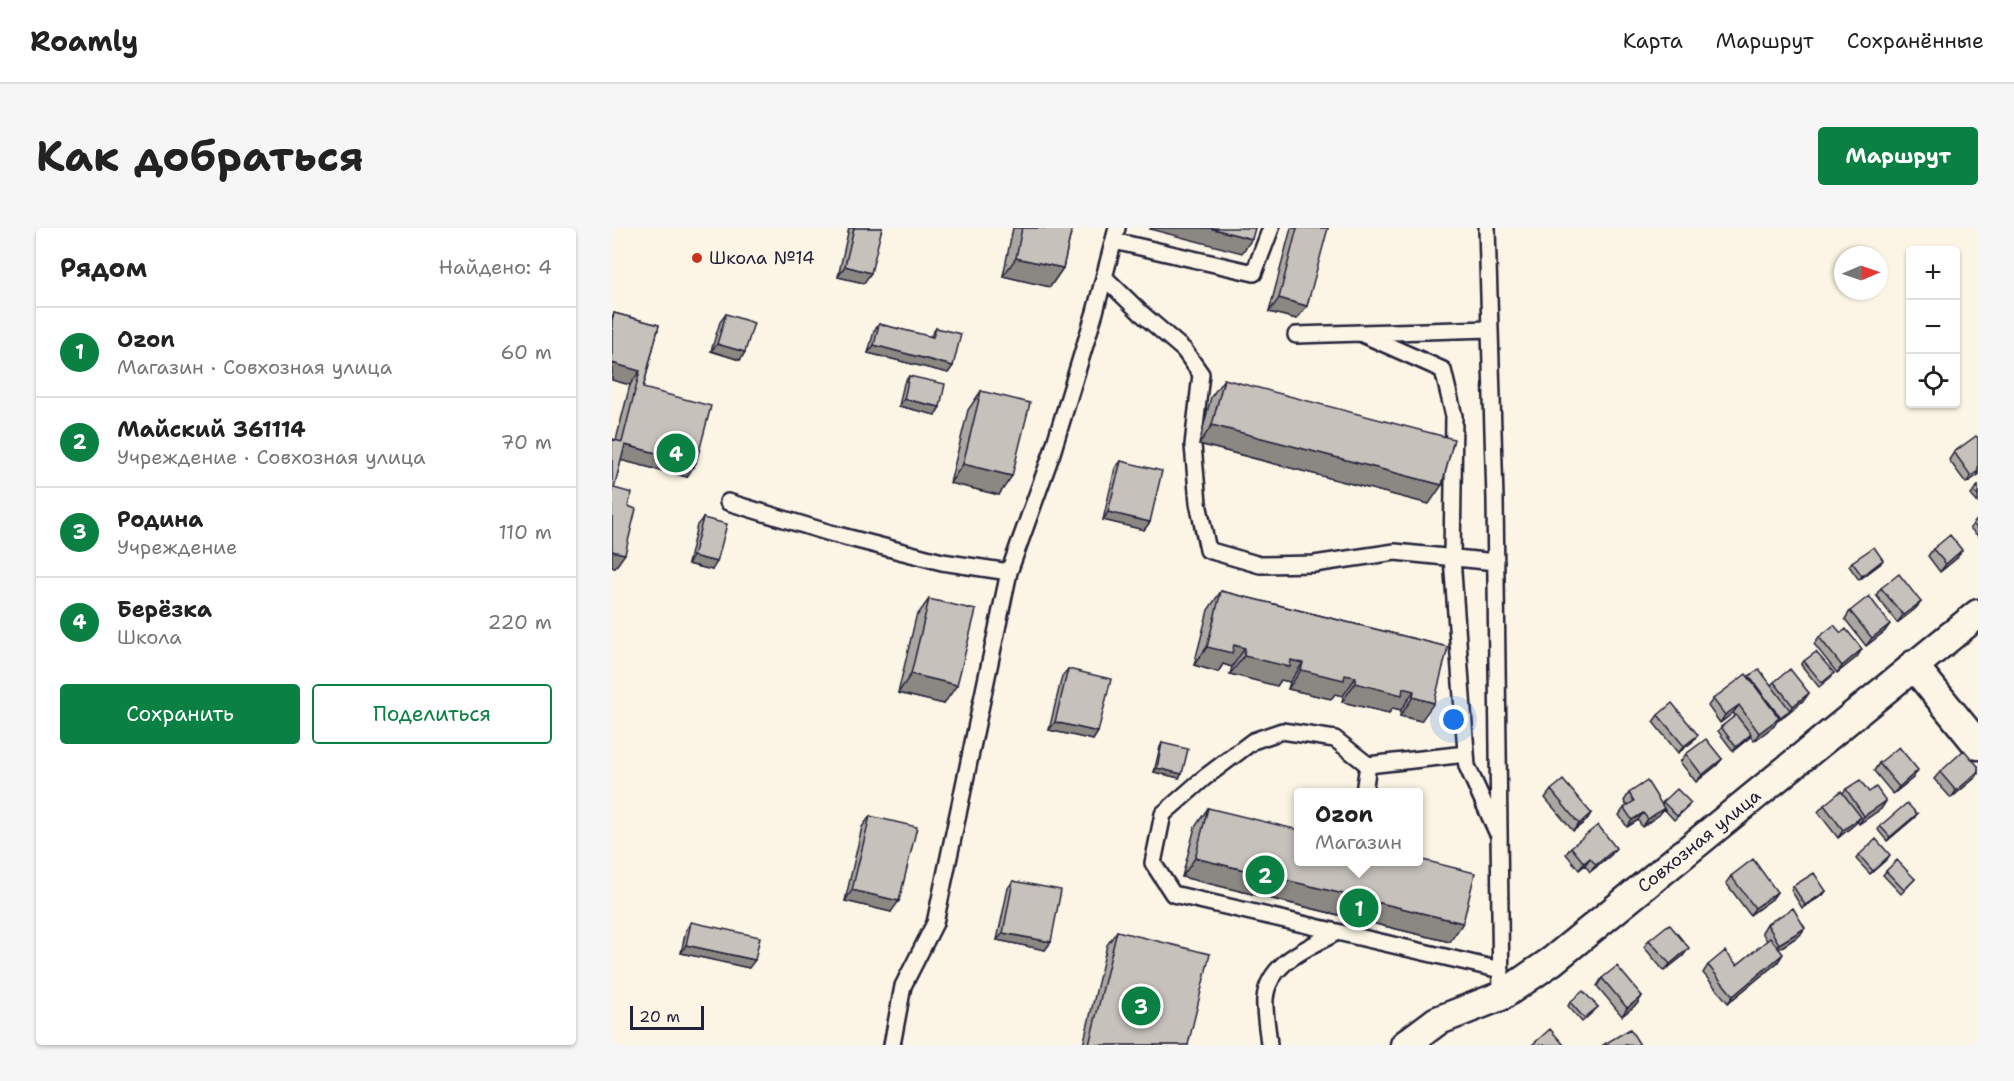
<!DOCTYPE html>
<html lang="ru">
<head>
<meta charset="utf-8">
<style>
	:root { --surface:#fff; --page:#f6f6f6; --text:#222; --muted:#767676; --line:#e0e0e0; --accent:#0b8043 }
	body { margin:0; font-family:"Shantell Sans",sans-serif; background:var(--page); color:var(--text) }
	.controls { position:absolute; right:18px; top:18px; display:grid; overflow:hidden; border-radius:6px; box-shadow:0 2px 4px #0004 }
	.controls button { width:54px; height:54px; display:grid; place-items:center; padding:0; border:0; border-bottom:2px solid var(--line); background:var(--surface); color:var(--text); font:30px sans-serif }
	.compass { position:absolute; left:1222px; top:18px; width:54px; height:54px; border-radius:50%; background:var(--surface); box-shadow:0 2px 4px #0004; rotate:88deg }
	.scale { position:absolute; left:18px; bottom:15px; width:74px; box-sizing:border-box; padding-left:6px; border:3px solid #22223b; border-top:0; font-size:16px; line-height:21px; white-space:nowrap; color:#22223b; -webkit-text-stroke:4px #fcf5e5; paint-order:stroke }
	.you { position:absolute; left:842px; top:492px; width:21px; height:21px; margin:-15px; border:4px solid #fff; border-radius:50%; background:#1a73e8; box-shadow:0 0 0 9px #1a73e833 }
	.badge { display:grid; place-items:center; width:39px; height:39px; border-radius:50%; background:var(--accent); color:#fff; font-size:20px; font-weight:700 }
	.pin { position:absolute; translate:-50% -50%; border:3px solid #fff; box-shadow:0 2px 6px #0006 }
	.popup { position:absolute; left:682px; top:560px; width:129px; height:78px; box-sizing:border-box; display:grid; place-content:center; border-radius:6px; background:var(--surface); filter:drop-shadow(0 2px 4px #0005); font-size:20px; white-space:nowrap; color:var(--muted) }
	.popup b { font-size:22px; color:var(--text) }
	.popup::after { content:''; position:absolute; left:50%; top:100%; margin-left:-12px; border:12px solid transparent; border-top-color:var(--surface) }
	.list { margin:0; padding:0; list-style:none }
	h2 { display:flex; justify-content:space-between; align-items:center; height:78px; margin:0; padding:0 24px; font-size:26px }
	h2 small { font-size:20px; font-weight:400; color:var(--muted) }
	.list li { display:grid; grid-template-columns:39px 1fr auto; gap:18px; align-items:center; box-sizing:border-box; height:90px; padding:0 24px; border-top:2px solid var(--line) }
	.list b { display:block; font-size:22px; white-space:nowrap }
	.list p { margin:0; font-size:20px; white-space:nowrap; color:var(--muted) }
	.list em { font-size:20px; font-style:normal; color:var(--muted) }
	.actions { display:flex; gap:12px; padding:18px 24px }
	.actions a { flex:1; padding:14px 0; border:2px solid var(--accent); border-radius:6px; text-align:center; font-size:21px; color:var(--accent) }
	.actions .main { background:var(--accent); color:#fff }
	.icon { flex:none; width:33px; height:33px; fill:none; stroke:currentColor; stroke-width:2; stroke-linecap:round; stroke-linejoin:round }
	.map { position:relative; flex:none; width:1366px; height:817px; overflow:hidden; border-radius:6px }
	header { display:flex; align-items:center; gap:36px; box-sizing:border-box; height:84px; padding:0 30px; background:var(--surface); border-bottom:2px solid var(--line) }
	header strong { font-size:28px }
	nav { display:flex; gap:33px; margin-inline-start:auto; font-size:21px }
	.intro { display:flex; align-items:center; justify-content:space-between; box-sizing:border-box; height:144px; padding:0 36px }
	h1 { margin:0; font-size:42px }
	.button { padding:15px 27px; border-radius:6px; background:var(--accent); color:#fff; font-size:21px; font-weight:700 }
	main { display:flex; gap:36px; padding:0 36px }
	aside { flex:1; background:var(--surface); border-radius:6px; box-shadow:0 2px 4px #0004 }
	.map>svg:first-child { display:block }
</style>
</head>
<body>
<header>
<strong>Roamly</strong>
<nav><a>Карта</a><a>Маршрут</a><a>Сохранённые</a></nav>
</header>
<div class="intro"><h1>Как добраться</h1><a class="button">Маршрут</a></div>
<main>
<aside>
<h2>Рядом<small>Найдено: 4</small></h2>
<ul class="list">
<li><span class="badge">1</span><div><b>Ozon</b><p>Магазин · Совхозная улица</p></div><em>60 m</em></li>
<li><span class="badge">2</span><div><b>Майский 361114</b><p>Учреждение · Совхозная улица</p></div><em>70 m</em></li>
<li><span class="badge">3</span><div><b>Родина</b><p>Учреждение</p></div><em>110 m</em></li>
<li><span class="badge">4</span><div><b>Берёзка</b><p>Школа</p></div><em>220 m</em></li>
</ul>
<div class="actions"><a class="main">Сохранить</a><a>Поделиться</a></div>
</aside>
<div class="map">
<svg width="1366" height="817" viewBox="0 0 1366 817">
	<rect width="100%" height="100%" fill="#fcf5e5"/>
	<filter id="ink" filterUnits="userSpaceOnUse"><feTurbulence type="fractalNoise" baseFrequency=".0167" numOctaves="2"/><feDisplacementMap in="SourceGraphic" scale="12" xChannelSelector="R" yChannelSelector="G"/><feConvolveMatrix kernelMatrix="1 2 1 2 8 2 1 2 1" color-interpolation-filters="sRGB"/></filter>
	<g filter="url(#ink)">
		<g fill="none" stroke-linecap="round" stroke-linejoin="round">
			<!-- lane casing -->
			<g stroke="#22223b" stroke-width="20">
				<path id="lane" d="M875,0L883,271L889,768
					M502,13L642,45L659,0
					M492,49L529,85L572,122L589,146L581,217L586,275L596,322L648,337L702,336L783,324L884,334
					M748,105L831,142L842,188L840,330L855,538L885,604
					M684,107L878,101
					M116,274L218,305L330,334L397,344
					M756,537L723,511L670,503L641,513L592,550L551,586L541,635L561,666L889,742
					M752,564L756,537L854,526
					M280,817L291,758L323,695L397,344L440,225L483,84L505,0
					M657,817C656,802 652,785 653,771C656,734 697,720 725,704"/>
			</g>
			<!-- street casing -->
			<g stroke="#22223b" stroke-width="33">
				<path id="street" d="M1301,437L1366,517
					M793,817L825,793L889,768L940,733L1366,386"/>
			</g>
			<!-- lane -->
			<use href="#lane" stroke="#fcf5e5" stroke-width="15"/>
			<!-- street -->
			<use href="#street" stroke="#fcf5e5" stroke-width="28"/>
		</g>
		<!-- wall -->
		<path fill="#aaa6a1" stroke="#22223b" stroke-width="1.5" d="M237,0H270L252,55L226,49Z
			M401,0H460L451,40L438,59L391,48Z
			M679,0H716L685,91L657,84Z
			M2,85L47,97L31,160L75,249L9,232L2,260L16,278L3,340L0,339V211L4,212L18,157L0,152V88Z
			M114,86L133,124L128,132L99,123L108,94Z
			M267,96L318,109L324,100L341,138L336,145L256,125L262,103Z
			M297,148L328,179L323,187L287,178L292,155Z
			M612,151L817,276L587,216L599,169Z
			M369,163L387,267L338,255L356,182Z
			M1366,210V247L1354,255L1337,232L1342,224Z
			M509,233L538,294L532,302L491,292L503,240Z
			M1366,258V275L1359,267Z
			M91,290L100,342L76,336L85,297Z
			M1366,291V308L1358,300Z
			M1321,321L1345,330L1328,344L1316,328Z
			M1240,334L1268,336L1247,352L1237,338Z
			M1269,360L1309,374L1303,381L1285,395L1264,367Z
			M609,363L836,419L809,493L788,488L789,482L781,480L777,485L730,474L731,468L723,466L719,471L676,461L678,454L669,452L665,458L618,446L620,439L611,436L606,444L582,437L596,382Z
			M317,371L332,476L286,465L304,389Z
			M1238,383L1273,403L1254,418L1233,391Z
			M1207,409L1245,429L1225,445L1202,416Z
			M1192,433L1222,445L1219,449L1207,459L1189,437Z
			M456,441L486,504L481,512L437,502L450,448Z
			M1137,448L1159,457L1162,454L1197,465L1192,472L1165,492L1162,498L1142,513L1138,508L1137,510L1121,523L1106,503L1109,499L1124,488L1121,485L1108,495L1096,478L1101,471Z
			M1046,487L1080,514L1066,525L1041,494Z
			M550,515L567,550L542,544L548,519Z
			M1074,526L1110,531L1104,538L1084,554L1068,534Z
			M1267,535L1301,550L1281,566L1262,543Z
			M1366,538V546L1364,549L1339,570L1322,551L1328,544Z
			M1234,561L1257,564L1274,573L1269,581L1247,596L1245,593L1243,596L1226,610L1206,584L1212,577L1231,565Z
			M939,562L979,585L974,593L961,603L933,570Z
			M1017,565L1050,576L1051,574L1076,579L1062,592L1052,581L1047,587L1030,599L1026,592L1015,599L1007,587L1012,580L1015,578L1012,573Z
			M596,580L838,714L570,649L583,599Z
			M1305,586L1302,590L1275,613L1266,602L1268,598Z
			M258,588L279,684L233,673L250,599Z
			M959,619L999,627L978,644L973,637L967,642L954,626Z
			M1247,627L1275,631L1258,646L1244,631Z
			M1274,643L1303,651L1289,666L1271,647Z
			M1119,648L1165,664L1160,671L1138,687L1114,655Z
			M401,653L439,714L433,722L385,712L396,660Z
			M1181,658L1214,663L1211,667L1190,680L1179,662Z
			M79,694L137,740L69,725L74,702Z
			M1155,696L1188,707L1167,721L1166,734L1116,775L1091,745L1096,737H1125L1155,713L1150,704Z
			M505,703L576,817H471L495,717Z
			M1037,712L1071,728L1052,743L1032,719Z
			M990,750L1030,768L1025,776L1010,788L985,758Z
			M958,774L986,779L983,782L970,794L956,778Z"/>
		<!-- shaded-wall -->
		<path fill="#8b8783" stroke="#22223b" stroke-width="1.5" d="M539,0H598L640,11L630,25L538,1Z
			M404,30L451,40L438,59L391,48Z
			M233,38L259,45L252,55L226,49Z
			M667,70L695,78L685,91L657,84Z
			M105,116L133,124L128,132L99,123Z
			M262,117L341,138L336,145L256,125Z
			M0,135L28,143L18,157L0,152Z
			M292,171L328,179L323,187L287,178Z
			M600,197L830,257L817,276L587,216Z
			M13,217L84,235L75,249L4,231Z
			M351,236L400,248L387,267L338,255Z
			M1366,243V247L1354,255L1359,248Z
			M496,284L538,294L532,302L491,292Z
			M1350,322L1345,330L1328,344L1334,336Z
			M0,323L13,326L3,340L0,339Z
			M81,328L105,334L100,342L76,336Z
			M1271,332L1268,336L1247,352L1250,348Z
			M1309,374L1303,381L1285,395L1291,387Z
			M1278,396L1273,403L1254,418L1260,410Z
			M622,417L633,420L620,439L611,436L606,444L582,437L595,419Z
			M1250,421L1245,429L1225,445L1230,438Z
			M632,428L679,432L691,435L678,454L669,452L665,458L618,446Z
			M689,442L733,447L744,449L731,468L723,466L719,471L676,461Z
			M299,446L345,457L332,476L286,465Z
			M743,455L791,460L802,463L789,482L781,480L777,485L730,474Z
			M1197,465L1192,472L1166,493L1168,489L1178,482L1181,478Z
			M801,469L822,475L809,493L788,488Z
			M1127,477L1121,485L1108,495L1113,487Z
			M1167,490L1162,498L1142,513L1147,505Z
			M443,494L486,504L481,512L437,502Z
			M1139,506L1137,510L1121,523L1124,519Z
			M1086,507L1080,514L1066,525L1072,518Z
			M1110,531L1104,538L1084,554L1090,547Z
			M545,540L570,546L567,550L542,544Z
			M1306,542L1301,550L1281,566L1287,559Z
			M1366,544L1364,549L1339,570L1344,563Z
			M1274,573L1269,581L1247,596L1252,588Z
			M1052,580L1047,587L1030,599L1036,591Z
			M979,585L974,593L961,603L967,596Z
			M1031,585L1026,592L1015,599L1020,592Z
			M1305,586L1302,590L1275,613L1278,609Z
			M1249,589L1243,596L1226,610L1231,602Z
			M1004,620L999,627L978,644L984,637Z
			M1278,627L1275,631L1258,646L1261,643Z
			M583,630L851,695L838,714L570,649Z
			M978,630L973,637L967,642L972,635Z
			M240,662L287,673L279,684L233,673Z
			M1214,663L1211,667L1190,680L1193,677Z
			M1165,664L1160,671L1138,687L1143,680Z
			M1193,700L1188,707L1162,724L1167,716Z
			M391,705L439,714L433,722L385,712Z
			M74,717L143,732L137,740L69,725Z
			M1077,720L1071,728L1052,743L1058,736Z
			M1171,726L1166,734L1116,775L1121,768Z
			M1030,768L1025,776L1010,788L1015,780Z"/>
		<!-- building -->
		<path fill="#c6c1bb" stroke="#22223b" stroke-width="1.5" d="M242,0H270L259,45L233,38Z
			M410,0H460L451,40L404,30Z
			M598,0H643L640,11Z
			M685,0H716L695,78L667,70Z
			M2,85L47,97L31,160L99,178L84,235L13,217L2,260L20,265L16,278L24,281L13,326L0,323V211L10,214L28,143L0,135V92Z
			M114,86L142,95L133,124L105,116Z
			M267,96L321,109L324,100L349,106L341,138L262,117Z
			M297,148L333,156L328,179L292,171Z
			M612,151L842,211L830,257L600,197Z
			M369,163L418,175L400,248L351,236Z
			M1364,208L1366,210V243L1359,248L1342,224Z
			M509,233L550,243L538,294L496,284Z
			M1366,258V268L1361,263Z
			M91,290L115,296L105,334L81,328Z
			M1366,291V301L1361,296Z
			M1338,307L1350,322L1334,336L1321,321Z
			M1262,319L1271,332L1250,348L1240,334Z
			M1287,346L1309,374L1291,387L1269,360Z
			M609,363L836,419L822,475L801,469L802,463L791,460L790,467L743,455L744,449L733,447L732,452L689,442L691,435L679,432L678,439L632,428L633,420L622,417L620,425L595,419Z
			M1257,368L1278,396L1260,410L1238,383Z
			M317,371L364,382L345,457L299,446Z
			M1222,397L1229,405L1234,401L1250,421L1230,438L1207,409Z
			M1204,424L1222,445L1210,455L1192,433Z
			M456,441L499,451L486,504L443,494Z
			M1147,441L1178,482L1168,489L1137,448Z
			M1178,441L1197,465L1181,478L1162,454Z
			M1134,446L1167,490L1147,505L1127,477L1113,487L1101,471Z
			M1060,475L1086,507L1072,518L1046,487Z
			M1124,487L1139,506L1124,519L1109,499Z
			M1094,511L1110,531L1090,547L1074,526Z
			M550,515L576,521L570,546L545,540Z
			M1287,519L1306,542L1287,559L1267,535Z
			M1352,522L1366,538V544L1344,563L1328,544Z
			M951,552L979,585L967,596L939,562Z
			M1248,552L1257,564L1264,559L1274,573L1252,588L1234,561Z
			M1035,553L1052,580L1036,591L1031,585L1020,592L1012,580L1022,573L1017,565Z
			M1065,561L1079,575L1065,588L1051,574Z
			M1229,563L1249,589L1231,602L1212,577Z
			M1295,575L1305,586L1278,609L1268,598Z
			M596,580L687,602V633H807V631L863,645L851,695L583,630Z
			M258,588L305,599L287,673L240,662Z
			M986,597L1004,620L984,637L978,630L972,635L959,619Z
			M1264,611L1278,627L1261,643L1247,627Z
			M1141,631L1165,664L1143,680L1119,648Z
			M1285,632L1303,651L1292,662L1274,643Z
			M1202,645L1214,663L1193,677L1181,658Z
			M401,653L449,662L439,714L391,705Z
			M1181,680L1193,700L1167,716L1155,696Z
			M79,694L148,709L143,732L74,717Z
			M1057,696L1077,720L1058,736L1037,712Z
			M505,703L598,726L576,817H477Z
			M1158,710L1171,726L1121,768L1096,737L1113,723L1125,737Z
			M1005,738L1030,768L1015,780L990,750Z
			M971,763L986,779L972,790L958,774Z
			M938,801L952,817H920Z
			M1018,801L1028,817H991Z"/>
	</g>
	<!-- markers -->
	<circle fill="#c8321e" stroke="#fcf5e5" stroke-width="2" cx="85" cy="30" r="6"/>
	<g text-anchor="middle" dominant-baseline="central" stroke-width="6" stroke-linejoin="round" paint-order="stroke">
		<!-- poi labels -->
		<g font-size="18" fill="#22223b" stroke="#fcf5e5" text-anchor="start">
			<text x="97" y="30">Школа №14</text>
		</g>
		<!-- street labels -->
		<g font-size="18" fill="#22223b" stroke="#fcf5e5">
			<text transform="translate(1087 613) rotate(-39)">Совхозная улица</text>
		</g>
	</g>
</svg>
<div class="controls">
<button>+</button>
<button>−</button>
<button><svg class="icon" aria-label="locate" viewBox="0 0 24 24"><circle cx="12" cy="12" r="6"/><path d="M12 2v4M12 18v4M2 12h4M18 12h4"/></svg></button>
</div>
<svg class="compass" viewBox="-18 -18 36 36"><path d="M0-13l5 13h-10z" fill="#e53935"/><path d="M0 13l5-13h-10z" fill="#767676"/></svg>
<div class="scale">20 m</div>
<div class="you"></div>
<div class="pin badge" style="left:747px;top:680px">1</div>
<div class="popup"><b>Ozon</b>Магазин</div>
<div class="pin badge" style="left:653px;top:647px">2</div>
<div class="pin badge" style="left:529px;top:778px">3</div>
<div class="pin badge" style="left:64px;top:225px">4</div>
</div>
</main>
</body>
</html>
